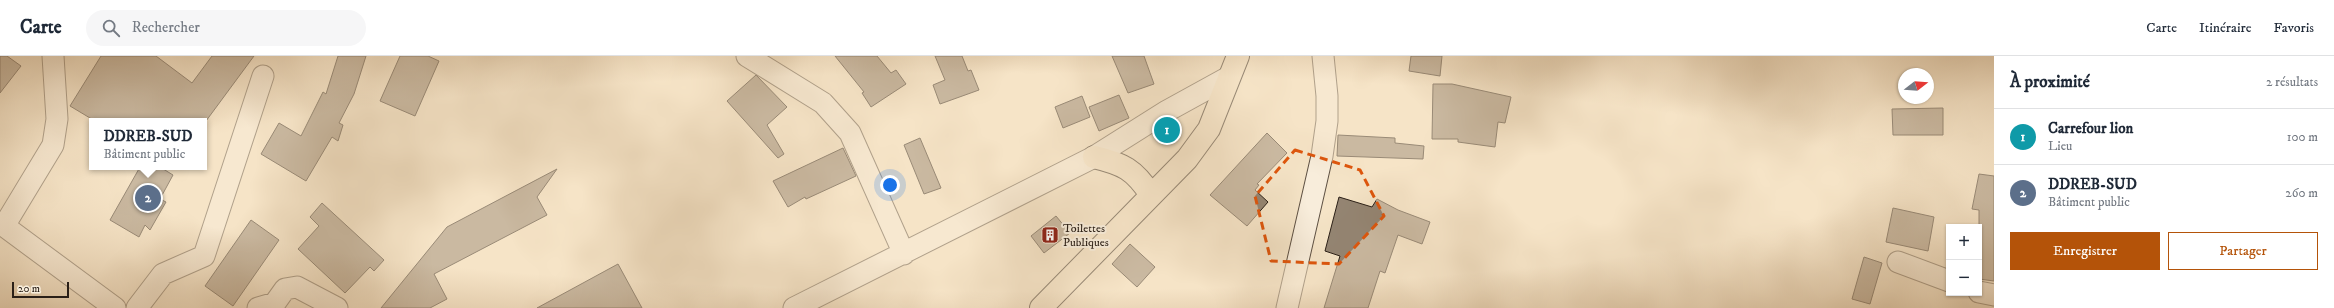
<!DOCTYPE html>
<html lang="fr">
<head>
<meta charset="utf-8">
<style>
	:root { --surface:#fff; --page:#f6f6f7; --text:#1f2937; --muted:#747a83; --line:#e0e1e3; --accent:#b45309 }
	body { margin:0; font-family:"IM FELL DW Pica",serif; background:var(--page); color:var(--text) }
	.controls { position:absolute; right:12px; bottom:12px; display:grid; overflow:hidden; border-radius:0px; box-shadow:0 1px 3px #0004 }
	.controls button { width:36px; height:36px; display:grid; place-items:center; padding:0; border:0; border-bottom:1px solid var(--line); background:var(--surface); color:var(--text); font:20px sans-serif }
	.compass { position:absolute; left:1898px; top:12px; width:36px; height:36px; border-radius:50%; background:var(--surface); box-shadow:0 1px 3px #0004; rotate:73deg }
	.scale { position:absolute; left:12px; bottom:10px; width:57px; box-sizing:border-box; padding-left:4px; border:2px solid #2a1f17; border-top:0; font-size:11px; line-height:14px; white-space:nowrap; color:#2a1f17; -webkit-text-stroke:3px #f8eddb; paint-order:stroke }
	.you { position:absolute; left:890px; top:129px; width:14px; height:14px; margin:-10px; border:3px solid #fff; border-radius:50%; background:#1a73e8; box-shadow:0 0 0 6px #1a73e833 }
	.badge { display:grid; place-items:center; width:26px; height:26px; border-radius:50%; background:var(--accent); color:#fff; font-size:13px; font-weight:700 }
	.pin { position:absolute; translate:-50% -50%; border:2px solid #fff; box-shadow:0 1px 4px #0006 }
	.popup { position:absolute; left:89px; top:62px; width:118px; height:52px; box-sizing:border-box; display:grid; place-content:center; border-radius:0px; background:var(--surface); filter:drop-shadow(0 1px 3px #0005); font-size:13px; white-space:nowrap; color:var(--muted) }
	.popup b { font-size:15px; color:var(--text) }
	.popup::after { content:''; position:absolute; left:50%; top:100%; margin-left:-8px; border:8px solid transparent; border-top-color:var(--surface) }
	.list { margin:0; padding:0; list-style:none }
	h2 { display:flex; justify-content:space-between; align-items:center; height:52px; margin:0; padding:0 16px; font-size:17px }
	h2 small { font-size:13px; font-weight:400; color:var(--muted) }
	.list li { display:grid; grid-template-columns:26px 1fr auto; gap:12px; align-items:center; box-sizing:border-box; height:56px; padding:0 16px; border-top:1px solid var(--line) }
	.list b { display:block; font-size:15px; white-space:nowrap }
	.list p { margin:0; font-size:13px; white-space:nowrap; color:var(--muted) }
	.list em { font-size:13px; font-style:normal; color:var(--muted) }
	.actions { display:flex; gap:8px; padding:12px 16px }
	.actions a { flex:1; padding:9px 0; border:1px solid var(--accent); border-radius:0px; text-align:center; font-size:14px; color:var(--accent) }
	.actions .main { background:var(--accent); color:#fff }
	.icon { flex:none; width:22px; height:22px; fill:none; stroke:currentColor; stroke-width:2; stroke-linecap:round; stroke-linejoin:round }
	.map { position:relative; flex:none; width:1994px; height:252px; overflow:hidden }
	header { display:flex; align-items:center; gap:24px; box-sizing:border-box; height:56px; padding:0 20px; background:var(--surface); border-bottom:1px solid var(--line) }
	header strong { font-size:19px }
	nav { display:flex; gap:22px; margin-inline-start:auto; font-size:14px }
	.search { width:280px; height:36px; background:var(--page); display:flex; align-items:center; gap:10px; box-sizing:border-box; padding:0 14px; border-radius:22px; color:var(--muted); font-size:15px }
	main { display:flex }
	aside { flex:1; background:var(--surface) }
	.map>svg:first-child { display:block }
</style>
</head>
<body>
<header>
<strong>Carte</strong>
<div class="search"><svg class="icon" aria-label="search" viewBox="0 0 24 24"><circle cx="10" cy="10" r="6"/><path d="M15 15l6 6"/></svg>Rechercher</div>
<nav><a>Carte</a><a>Itinéraire</a><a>Favoris</a></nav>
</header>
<main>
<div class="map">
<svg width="1994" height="252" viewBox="0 0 1994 252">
	<rect width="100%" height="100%" fill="#f5e4c7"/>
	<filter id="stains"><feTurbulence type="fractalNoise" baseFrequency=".005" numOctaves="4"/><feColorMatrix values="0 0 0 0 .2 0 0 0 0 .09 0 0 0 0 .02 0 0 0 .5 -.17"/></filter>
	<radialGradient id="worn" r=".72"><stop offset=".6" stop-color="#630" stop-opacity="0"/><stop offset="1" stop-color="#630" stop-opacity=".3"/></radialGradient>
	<!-- building -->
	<path fill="#948573" stroke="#2a1f17" d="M0,0H7L21,10L0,37Z
		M101,0H156L192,27L212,0H254L206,65H95L70,50Z
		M338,0H366L354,38L339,67L343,69L338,85L332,81L306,125L261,98L279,67L301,80L323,36L326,38Z
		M400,0H428L439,5L415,60L380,45Z
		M835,0H877L891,17L896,14L906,28L871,51L862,37L864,36Z
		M935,0H962L968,15L971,14L979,34L940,48L933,29L945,24Z
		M1112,0H1144L1154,28L1128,37Z
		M1411,0H1442L1440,20L1409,15Z
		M756,19L787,51L767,69L784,98L778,102L727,45Z
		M1433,28H1452L1511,41L1505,67L1498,66L1495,91L1458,86V83H1432Z
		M1119,39L1129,62L1099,75L1089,51Z
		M1082,40L1090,61L1063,72L1055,51Z
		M1943,52V79H1893L1892,53Z
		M1267,77L1287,97L1257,128L1259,129L1255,134L1268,146L1247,170L1210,139Z
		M1338,79L1395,82V87L1424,90L1423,103L1337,100Z
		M920,82L941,132L924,138L904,89Z
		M843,92L856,120L806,143L805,141L788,151L773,125Z
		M140,111H160L173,119L160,143L166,146L150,174L145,169L139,181L110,164Z
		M557,113L537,141L547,159L434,218L447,243L430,252H381L447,171Z
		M1979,118L1994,120V225L1979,223V154L1972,153Z
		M1339,141L1372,151L1377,143L1398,154L1430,166L1422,188L1398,179L1385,217L1380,215L1368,252H1324L1340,200L1325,195Z
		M322,147L384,204L374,215L370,211L345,237L298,193L319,170L310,161Z
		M1893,152L1934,161L1928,195L1886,186Z
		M1056,160L1070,177L1044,197L1031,180Z
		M251,164L279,184L233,250L205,230Z
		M1130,188L1155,211L1137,231L1112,208Z
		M1864,201L1882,207L1870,248L1852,243Z
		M618,208L642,252H537Z"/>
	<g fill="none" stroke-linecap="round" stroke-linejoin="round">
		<!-- minor casing -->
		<g stroke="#5d5043" stroke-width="23">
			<path id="minor" d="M747,0L823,47L850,77L904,198
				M0,167L115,252
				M4,170L53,89L57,63L53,0
				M1898,206L1949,225
				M1979,236L1994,239
				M137,252L163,218L204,200L263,20
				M258,252L275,247L285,233L297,231L337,252
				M794,252L1094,101L1167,55L1227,22
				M1287,252L1322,100L1327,65V40L1323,0"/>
		</g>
		<!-- primary casing -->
		<g stroke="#2a1f17" stroke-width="24">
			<path id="primary" d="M1094,101C1123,108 1134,113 1151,139
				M1041,252L1187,103L1209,73L1238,0"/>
		</g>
		<!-- minor -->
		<use href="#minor" stroke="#f8eddb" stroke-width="21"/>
		<!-- primary -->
		<use href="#primary" stroke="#f5e4c7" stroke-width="22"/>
	</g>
	<!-- marked area -->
	<path d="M0 0H1994V252H0ZM1295,94L1360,114L1384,160L1339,208L1271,205L1255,140Z" fill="#f5e4c7" fill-opacity=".55" fill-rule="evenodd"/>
	<path fill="none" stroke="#de560d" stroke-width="3" stroke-dasharray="8 5" stroke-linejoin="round" d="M1295,94L1360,114L1384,160L1339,208L1271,205L1255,140Z"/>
	<!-- icons -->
	<defs>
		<g id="building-square" transform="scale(0.9)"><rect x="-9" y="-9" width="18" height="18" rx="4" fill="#8f2418" stroke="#f8eddb"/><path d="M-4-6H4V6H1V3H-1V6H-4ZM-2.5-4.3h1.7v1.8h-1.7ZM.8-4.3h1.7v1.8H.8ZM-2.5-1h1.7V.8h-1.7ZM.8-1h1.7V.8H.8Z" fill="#fff"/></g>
	</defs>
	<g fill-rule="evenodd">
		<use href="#building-square" x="1050" y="179"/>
	</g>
	<g text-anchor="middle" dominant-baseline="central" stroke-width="4" stroke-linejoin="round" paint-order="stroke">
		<!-- poi labels -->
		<g font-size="12" fill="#2a1f17" stroke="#f8eddb" text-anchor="start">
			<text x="1063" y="172">Toilettes<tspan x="1063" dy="14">Publiques</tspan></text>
		</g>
	</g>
	<rect width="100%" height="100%" filter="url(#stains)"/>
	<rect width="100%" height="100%" fill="url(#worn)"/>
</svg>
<div class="controls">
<button>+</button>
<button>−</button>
</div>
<svg class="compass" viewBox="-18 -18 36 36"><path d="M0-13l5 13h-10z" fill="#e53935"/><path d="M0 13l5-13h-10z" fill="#747a83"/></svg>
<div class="scale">20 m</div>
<div class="you"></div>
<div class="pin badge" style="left:1167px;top:74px;background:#0f9aa8">1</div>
<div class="pin badge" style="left:148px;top:142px;background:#5c6f8a">2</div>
<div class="popup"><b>DDREB-SUD</b>Bâtiment public</div>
</div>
<aside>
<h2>À proximité<small>2 résultats</small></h2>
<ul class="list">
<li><span class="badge" style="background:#0f9aa8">1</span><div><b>Carrefour lion</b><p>Lieu</p></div><em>100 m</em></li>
<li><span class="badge" style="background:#5c6f8a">2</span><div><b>DDREB-SUD</b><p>Bâtiment public</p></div><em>260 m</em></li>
</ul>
<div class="actions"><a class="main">Enregistrer</a><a>Partager</a></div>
</aside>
</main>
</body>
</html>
